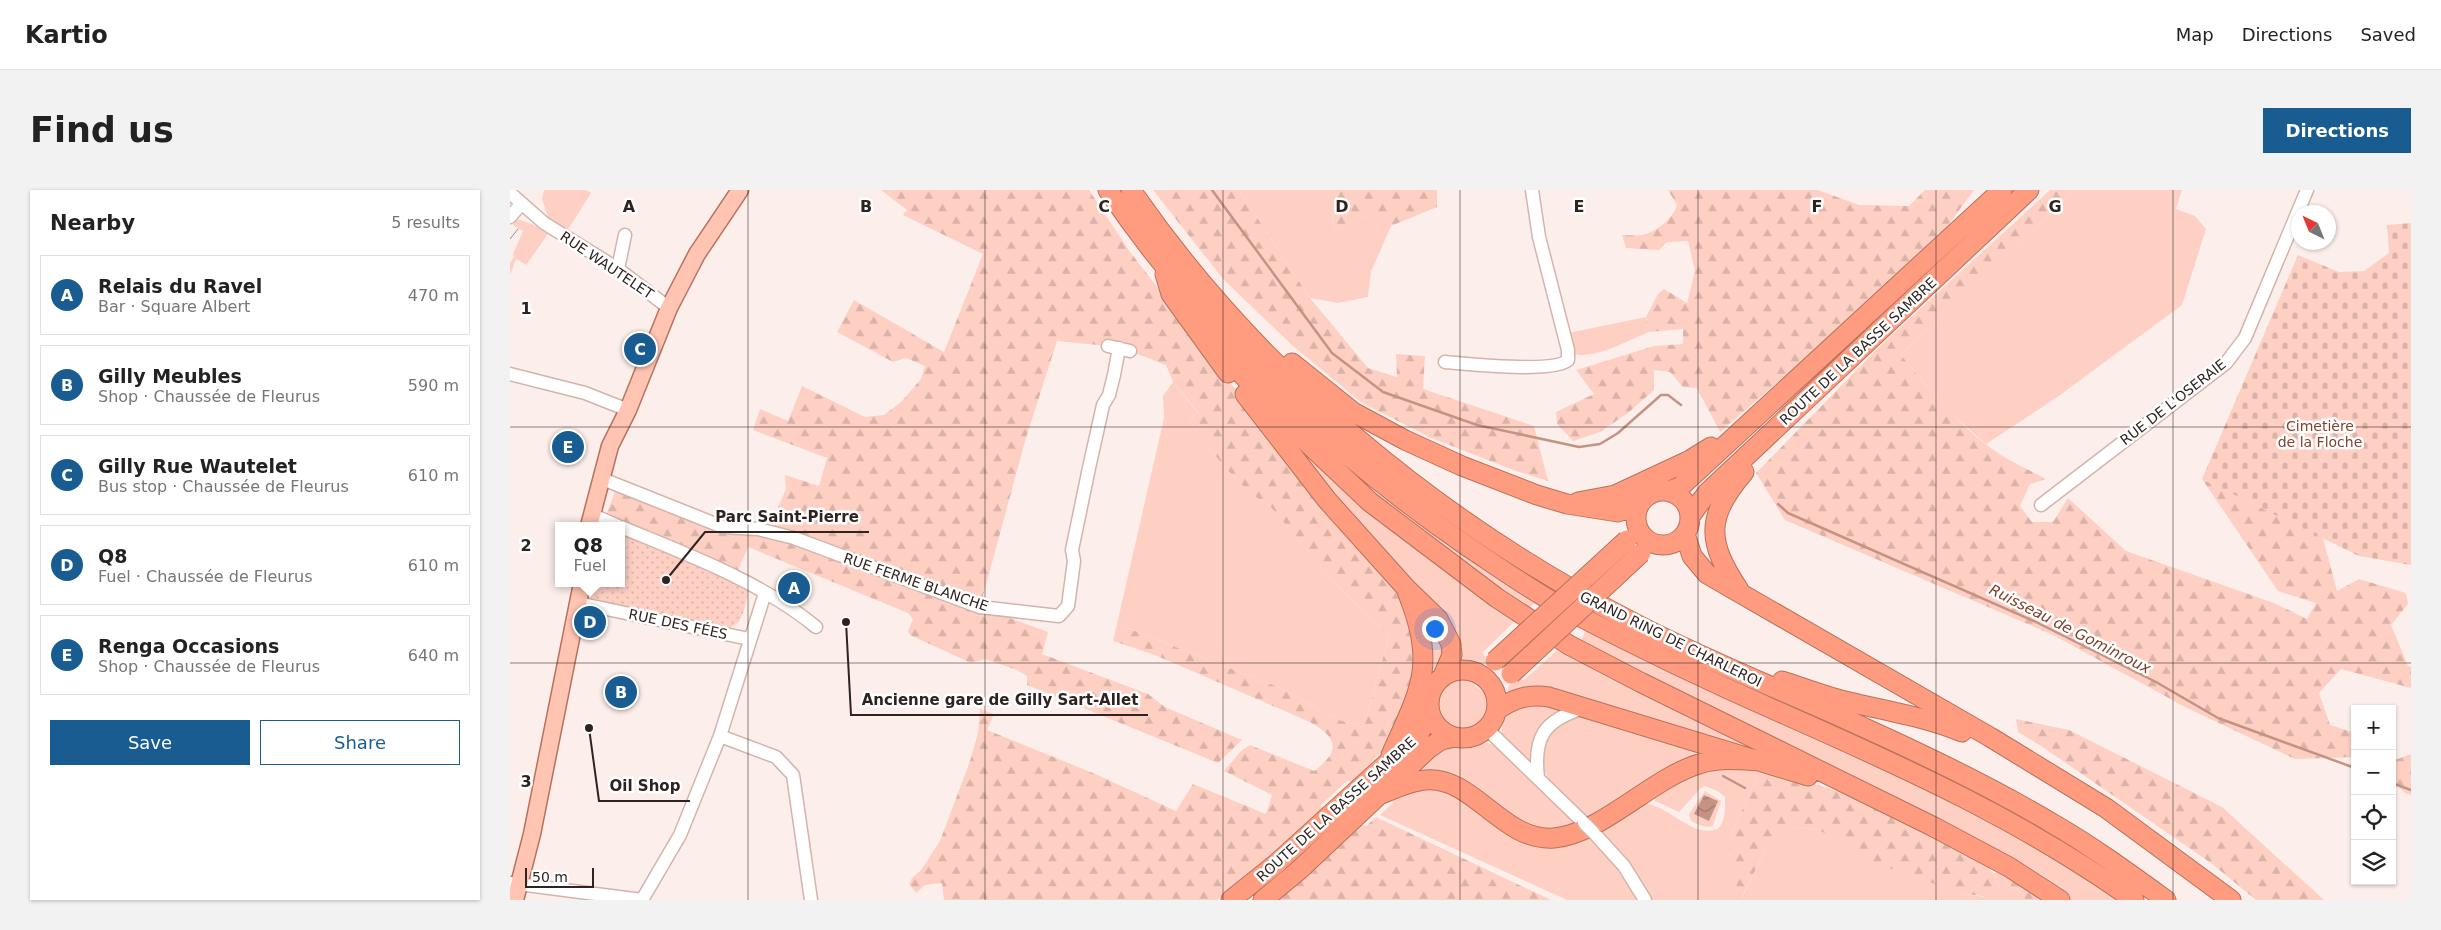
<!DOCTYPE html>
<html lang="en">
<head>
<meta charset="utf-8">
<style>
	:root { --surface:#fff; --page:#f2f2f2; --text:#222; --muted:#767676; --line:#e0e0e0; --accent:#195c91 }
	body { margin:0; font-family:"DejaVu Sans",sans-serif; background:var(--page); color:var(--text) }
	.controls { position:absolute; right:15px; bottom:15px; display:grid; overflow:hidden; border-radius:0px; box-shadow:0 1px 4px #0004 }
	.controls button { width:45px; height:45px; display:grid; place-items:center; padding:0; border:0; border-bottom:1px solid var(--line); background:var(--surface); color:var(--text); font:25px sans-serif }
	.compass { position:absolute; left:1781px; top:15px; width:45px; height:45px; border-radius:50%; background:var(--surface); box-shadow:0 1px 4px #0004; rotate:317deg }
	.scale { position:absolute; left:15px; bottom:12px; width:69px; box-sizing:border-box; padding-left:5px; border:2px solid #2f2320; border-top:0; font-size:14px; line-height:18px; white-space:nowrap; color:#2f2320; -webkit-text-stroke:4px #fff; paint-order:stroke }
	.you { position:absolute; left:924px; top:438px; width:18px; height:18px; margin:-12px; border:4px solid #fff; border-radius:50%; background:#1a73e8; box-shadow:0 0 0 8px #1a73e833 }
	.badge { display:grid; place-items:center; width:32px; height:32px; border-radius:50%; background:var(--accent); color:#fff; font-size:16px; font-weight:700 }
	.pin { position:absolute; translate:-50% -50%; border:2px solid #fff; box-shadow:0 1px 5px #0006 }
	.popup { position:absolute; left:45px; top:332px; width:70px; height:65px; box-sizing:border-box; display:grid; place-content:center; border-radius:0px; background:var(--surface); filter:drop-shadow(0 1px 4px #0005); font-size:16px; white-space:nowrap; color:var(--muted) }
	.popup b { font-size:19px; color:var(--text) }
	.popup::after { content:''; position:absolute; left:50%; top:100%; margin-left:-10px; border:10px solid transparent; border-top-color:var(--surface) }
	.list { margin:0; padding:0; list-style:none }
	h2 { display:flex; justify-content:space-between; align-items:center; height:65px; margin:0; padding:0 20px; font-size:21px }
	h2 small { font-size:16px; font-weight:400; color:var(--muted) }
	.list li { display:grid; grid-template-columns:32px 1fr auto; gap:15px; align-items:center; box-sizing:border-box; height:80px; margin:0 10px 10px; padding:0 10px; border:1px solid var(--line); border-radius:0px }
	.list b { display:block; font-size:19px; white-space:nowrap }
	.list p { margin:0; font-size:16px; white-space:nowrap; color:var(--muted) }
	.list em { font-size:16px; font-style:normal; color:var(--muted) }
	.actions { display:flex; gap:10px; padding:15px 20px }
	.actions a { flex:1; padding:11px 0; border:1px solid var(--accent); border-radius:0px; text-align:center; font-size:18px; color:var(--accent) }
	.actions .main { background:var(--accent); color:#fff }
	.icon { flex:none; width:28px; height:28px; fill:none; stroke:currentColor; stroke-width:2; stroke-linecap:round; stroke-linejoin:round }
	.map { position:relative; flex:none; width:1901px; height:710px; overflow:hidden; border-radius:0px }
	header { display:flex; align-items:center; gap:30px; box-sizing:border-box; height:70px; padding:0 25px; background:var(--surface); border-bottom:1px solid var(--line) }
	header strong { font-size:24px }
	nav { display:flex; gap:28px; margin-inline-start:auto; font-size:18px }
	.intro { display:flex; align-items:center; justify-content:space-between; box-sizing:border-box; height:120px; padding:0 30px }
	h1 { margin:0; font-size:35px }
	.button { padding:12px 22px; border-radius:0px; background:var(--accent); color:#fff; font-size:18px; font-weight:700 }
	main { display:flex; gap:30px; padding:0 30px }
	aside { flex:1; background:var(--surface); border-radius:0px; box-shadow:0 1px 4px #0004 }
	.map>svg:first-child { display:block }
</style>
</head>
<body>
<header>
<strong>Kartio</strong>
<nav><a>Map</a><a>Directions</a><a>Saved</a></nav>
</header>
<div class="intro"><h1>Find us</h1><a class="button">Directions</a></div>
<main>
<aside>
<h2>Nearby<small>5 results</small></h2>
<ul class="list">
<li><span class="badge">A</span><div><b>Relais du Ravel</b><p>Bar · Square Albert</p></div><em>470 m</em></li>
<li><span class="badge">B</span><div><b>Gilly Meubles</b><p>Shop · Chaussée de Fleurus</p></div><em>590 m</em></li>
<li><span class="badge">C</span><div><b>Gilly Rue Wautelet</b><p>Bus stop · Chaussée de Fleurus</p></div><em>610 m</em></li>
<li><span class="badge">D</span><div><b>Q8</b><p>Fuel · Chaussée de Fleurus</p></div><em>610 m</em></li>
<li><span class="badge">E</span><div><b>Renga Occasions</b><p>Shop · Chaussée de Fleurus</p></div><em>640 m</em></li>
</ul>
<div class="actions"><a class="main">Save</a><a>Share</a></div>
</aside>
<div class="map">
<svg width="1901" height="710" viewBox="0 0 1901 710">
	<defs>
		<pattern id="forest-firs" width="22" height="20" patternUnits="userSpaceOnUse" patternTransform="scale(1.25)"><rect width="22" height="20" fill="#fed0c3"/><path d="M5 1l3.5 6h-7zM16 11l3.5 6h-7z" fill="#dab2a7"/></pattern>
		<pattern id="cemetery-stones" width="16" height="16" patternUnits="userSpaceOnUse" patternTransform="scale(1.25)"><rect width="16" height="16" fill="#fed0c3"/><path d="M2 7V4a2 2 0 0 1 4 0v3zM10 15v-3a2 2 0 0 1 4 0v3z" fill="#dab2a7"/></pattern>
		<pattern id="park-dots" width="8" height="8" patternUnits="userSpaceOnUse" patternTransform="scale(1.25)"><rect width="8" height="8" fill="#fed0c3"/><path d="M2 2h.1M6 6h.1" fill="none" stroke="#dab2a7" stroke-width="1.8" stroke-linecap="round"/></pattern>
		<pattern id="water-waves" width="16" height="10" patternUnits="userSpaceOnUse" patternTransform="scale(1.25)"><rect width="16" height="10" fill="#c59384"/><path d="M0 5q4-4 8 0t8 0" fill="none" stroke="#a0786c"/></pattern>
	</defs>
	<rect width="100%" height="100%" fill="#fcefeb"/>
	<!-- grass -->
	<path fill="#fed0c3" d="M34,0H76L81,3L57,41L40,33L32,9Z
		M729,0H817L825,40L860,24L881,36L861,82L858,107L828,113L800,108Z
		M1565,0H1672L1666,19L1685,26L1696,39L1672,115L1546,208L1476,254L1437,220L1391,165Z
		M7,29L22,34L38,44L16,75L6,69L0,85V73L4,67L3,64L13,41L3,35Z
		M1136,127L1139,142C1121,149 1080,172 1063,163L1058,143Z
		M663,192L688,223L680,232C697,256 732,303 759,315L825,393L879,446L854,537L829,530L768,497L607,434L654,228L653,206Z
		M757,223L1006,430L973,462L976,472L954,471L942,473L945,458L886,381Z
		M806,251C875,310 947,367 1028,410L1016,421L874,315Z
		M909,413L934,454L931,478L922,485L914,499Z
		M1076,440L1441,607L1598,701L1609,710H1549L1338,583L1167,504L1070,453Z
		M1051,457L1200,538L1257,565L997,506L998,498L1004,488L1014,490Z
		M957,487L965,491V496C970,500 977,503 980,508C996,540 919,559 927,508C930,493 944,490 957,487Z
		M1020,509L1054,521L1022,573L992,546V524Z
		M1072,524L1208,563L1081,632C1066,617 1030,589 1031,567C1031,557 1037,547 1041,538Z
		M978,553L986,556L1051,617L1069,638L1032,645L965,605L902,589C907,581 913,568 920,562C931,553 962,555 978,553Z
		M1201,576L1251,577L1222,643L1221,655L1227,695L1232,708L1257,657L1271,641L1287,637L1309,640L1400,685L1454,704L1473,707L1490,698L1483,683L1491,682L1500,698L1513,710H1141L1128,684L1089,637C1100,630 1113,619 1125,615C1152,605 1179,650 1207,639C1216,632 1215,618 1215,607L1209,602L1195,596L1190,599L1169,622L1145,611L1146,601Z
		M916,595L937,598L994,635L1075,645L1080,647L1105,673L1128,710H1057L870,625L884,612L877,609Z
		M1195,601L1211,611L1203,636C1194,638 1189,635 1181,631L1179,624Z"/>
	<!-- forest -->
	<path fill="url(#forest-firs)" d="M371,0H579L618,59L790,284L898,411L907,439L905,497L873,560L842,592L838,590L810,616L815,619L747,682L707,710H434L432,693L415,695L406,703L399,694L402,688L411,680L430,651L460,571L468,543L470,519L484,524L477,540L583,583L666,621L683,594L756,624L762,605L714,581L732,560L740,555L804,581C831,561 828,548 800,532L645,465L603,451L607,434L768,497L829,530L854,537L879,446L825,393L759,315C732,303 697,256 680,232L688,222L663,192L656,175L620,161L598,156L547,151L515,251L470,417L538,442L532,464L638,504L655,517L732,550L708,573L517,495V486L507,480L475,469L461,473L400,445L398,441L403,429L398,423L238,357L225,388L96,325L108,294L203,335L259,339L276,299L275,285L309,296L317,268L243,240L250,219L278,231L292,196L355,227L374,225L391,212L411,189L415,176L396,168L383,172L327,142L344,110L434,162L473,64L393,25L397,20Z
		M643,0H729L800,108L858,178L887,187L886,164L915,166L913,199L1024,236L1038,291L1006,281L919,247L851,212L783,156L713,89Z
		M817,0H927V17L881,36L858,25L825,40Z
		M1158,0H1308L1349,15L1399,16L1415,0H1464L1433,42L1324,143L1210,242L1187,198L1173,197L1160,182L1144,180V200L1118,223L1090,242L1063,251L1047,234L1046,222L1084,204L1066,180L1144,156L1173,154V139L1139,142L1136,127L1148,104L1154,99L1177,113L1185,81L1178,51L1157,52L1149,60L1116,58L1112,45C1118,45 1126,46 1132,45C1147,42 1163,28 1167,15Z
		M1540,0H1565L1391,165C1421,201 1451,239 1491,265C1505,274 1521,281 1536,289L1520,294L1510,316L1522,332H1543L1558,308L1616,361L1764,413L1797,429L1806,413L1768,401L1692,289L1813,348L1827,401L1849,389L1896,403L1898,414L1881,435L1898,476L1901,477V498L1831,479L1809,503L1820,535L1845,543V567L1785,569L1677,518L1543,445L1275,330L1246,283L1376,150Z
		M1506,529L1559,540L1712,617L1814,710H1746L1701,673L1534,558L1508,542Z
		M1901,564V605L1895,603L1882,591V571Z
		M1251,577L1349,608L1476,675L1483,683L1490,698L1486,705L1480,707L1454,704L1370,675L1309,640L1288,637L1271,641L1257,657L1231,709L1218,669L1222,643Z
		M866,627L1041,710H763L847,633L856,636Z
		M1491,682L1537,710H1513L1500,698Z"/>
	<!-- cemetery -->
	<path fill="url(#cemetery-stones)" d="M1901,33V375L1849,366L1692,289L1788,65L1829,82L1854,81L1879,63L1877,35Z"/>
	<!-- park -->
	<path fill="url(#park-dots)" d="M111,337L239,397C236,409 235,433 221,437L222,446L78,414L82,393H111Z"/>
	<!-- water -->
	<path fill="url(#water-waves)" d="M1194,605L1208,611L1199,631L1184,624Z"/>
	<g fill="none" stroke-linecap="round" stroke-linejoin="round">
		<!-- stream -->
		<path stroke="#c59384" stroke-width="2.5" d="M702,0L822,163L873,202L967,235L1069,257L1090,254L1108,243L1151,205H1158L1171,215
			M1268,314L1278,323L1524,431L1646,492L1708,528L1845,578
			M1213,586L1235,598
			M1882,593L1901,600"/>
		<!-- minor casing -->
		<g stroke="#d3b4aa" stroke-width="15">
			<path id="minor" d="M0,3L34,33L108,79L159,118
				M0,27L11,14
				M108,79L115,45
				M598,156L620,161
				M935,172C957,174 1045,183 1058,170V160L1029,47L1022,0
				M0,184L75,203L118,220
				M90,288L213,337L248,339L284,348L470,417L549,426L558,416L564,371L562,360L579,278L593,215L599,205L604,185L609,158
				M1531,315L1716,173L1735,148L1797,0
				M90,328L108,336
				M111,337C176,364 252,392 306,437
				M68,413L239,449
				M977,539L1074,633
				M210,546L266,567L283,585L301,710
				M1028,588C1023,547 1034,530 1074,518
				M1084,643L1114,676L1135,710
				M0,693L132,710L170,645L210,546L255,403"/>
		</g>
		<!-- major casing -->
		<g stroke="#b6725e" stroke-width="19">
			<path id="major" d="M79,336L100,256L118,220L159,118L187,64L230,0
				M5,710L22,644L72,393"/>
		</g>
		<!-- highway casing -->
		<g stroke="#b6725e" stroke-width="21">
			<path id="highway" d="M598,0C694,140 817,260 957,356C990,378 1023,402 1059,421C1130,458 1203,493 1276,525C1398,579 1515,632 1624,710
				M621,0C749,186 930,334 1130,436C1204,474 1282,504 1357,539C1421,568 1485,599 1545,635C1583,657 1620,684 1656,710
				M655,84L661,104L718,183
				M715,165L770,227L860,312L987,408L1059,455L1130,492L1424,637L1499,677L1550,710
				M782,173L843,222L895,250L952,276L1027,305L1057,314L1108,322L1129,314
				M735,204L817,310L896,398L928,429L941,454L942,465L933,486
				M1126 328a27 27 0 1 1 54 0a27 27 0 1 1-54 0Z
				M1158,301L1170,297L1492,0
				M1068,312L1105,305L1180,270L1201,257
				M1181,325L1197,303L1519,0
				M1175,344L1182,366L1197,384L1480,547L1596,618L1721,710
				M1229,400C1197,352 1195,327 1234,282
				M919 514a34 34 0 1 1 68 0a34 34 0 1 1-68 0Z
				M1272,491C1294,498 1317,507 1339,512C1378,521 1415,527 1452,542
				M987,520C1004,508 1019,504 1039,507L1298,586
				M881,565C910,500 927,475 898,404
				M869,605C884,599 900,591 916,590C964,586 992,652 1044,648C1091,644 1142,588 1189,574C1210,567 1232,570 1253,571
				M721,710L766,674L908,545L916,531L919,519
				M753,710L788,681L919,558L931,550L945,547"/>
		</g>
		<!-- minor -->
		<use href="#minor" stroke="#fff" stroke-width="12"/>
		<!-- major -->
		<use href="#major" stroke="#ffc4b2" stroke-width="16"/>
		<!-- highway -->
		<use href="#highway" stroke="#ff9c7f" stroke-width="19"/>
		<!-- tram -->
		<path stroke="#998c89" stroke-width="1" d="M0,49L8,39"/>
		<!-- minor-bridge casing -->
		<g stroke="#d3b4aa" stroke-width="15" stroke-linecap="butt">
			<path id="minor-bridge" d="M1074,633L1084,643"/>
		</g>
		<!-- highway-bridge casing -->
		<g stroke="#b6725e" stroke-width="21" stroke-linecap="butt">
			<path id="highway-bridge" d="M985,471L1117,350
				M1001,484L1131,363"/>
		</g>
		<!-- minor-bridge -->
		<use href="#minor-bridge" stroke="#fff" stroke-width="12"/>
		<!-- highway-bridge -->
		<use href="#highway-bridge" stroke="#ff9c7f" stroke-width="19"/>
	</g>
	<!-- grid -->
	<path fill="none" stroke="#2f2320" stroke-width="1" stroke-opacity="0.55" d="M238,0V710M475,0V710M713,0V710M950,0V710M1188,0V710M1426,0V710M1663,0V710M0,237H1901M0,473H1901"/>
	<g text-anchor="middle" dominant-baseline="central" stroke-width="5" stroke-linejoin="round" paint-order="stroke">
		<!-- street labels -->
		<g font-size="14" fill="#2f2320" stroke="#fff">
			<text transform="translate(97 75) rotate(34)">RUE WAUTELET</text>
			<text transform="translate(1348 161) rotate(-43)">ROUTE DE LA BASSE SAMBRE</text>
			<text transform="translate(1663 212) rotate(-38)">RUE DE L'OSERAIE</text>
			<text transform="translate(406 392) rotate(19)">RUE FERME BLANCHE</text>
			<text transform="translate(168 434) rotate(12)">RUE DES FÉES</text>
			<text transform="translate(1161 449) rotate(26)">GRAND RING DE CHARLEROI</text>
			<text transform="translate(826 619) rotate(-42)">ROUTE DE LA BASSE SAMBRE</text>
		</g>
		<!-- park labels -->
		<g font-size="14" fill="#82412e" stroke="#fff">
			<text x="1810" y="236">Cimetière<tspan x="1810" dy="16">de la Floche</tspan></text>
		</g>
		<!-- water labels -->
		<g font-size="15" font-style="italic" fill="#7d3d2a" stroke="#fff">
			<text transform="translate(1560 439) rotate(27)">Ruisseau de Gominroux</text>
		</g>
	</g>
	<g font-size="16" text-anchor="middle" font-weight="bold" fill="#2f2320" stroke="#fff" stroke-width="5" stroke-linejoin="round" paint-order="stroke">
		<text x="119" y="22">A</text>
		<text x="356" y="22">B</text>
		<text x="594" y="22">C</text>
		<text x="832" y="22">D</text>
		<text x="1069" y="22">E</text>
		<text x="1307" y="22">F</text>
		<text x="1545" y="22">G</text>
		<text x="16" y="124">1</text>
		<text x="16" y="361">2</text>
		<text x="16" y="597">3</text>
	</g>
	<!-- callouts -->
	<path fill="none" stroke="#2f2320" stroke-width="2" d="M156 390L195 342H359M336 432L341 525H638M79 538L89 611H180"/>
	<g fill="#2f2320" stroke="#fff" stroke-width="2">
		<circle cx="156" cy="390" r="5"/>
		<circle cx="336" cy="432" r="5"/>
		<circle cx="79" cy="538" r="5"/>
	</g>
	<g font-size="15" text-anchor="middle" font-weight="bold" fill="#2f2320" stroke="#fff" stroke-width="5" stroke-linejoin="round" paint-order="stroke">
		<text x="277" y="332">Parc Saint-Pierre</text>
		<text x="490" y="515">Ancienne gare de Gilly Sart-Allet</text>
		<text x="135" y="601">Oil Shop</text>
	</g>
</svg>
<div class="controls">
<button>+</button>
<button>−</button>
<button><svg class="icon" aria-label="locate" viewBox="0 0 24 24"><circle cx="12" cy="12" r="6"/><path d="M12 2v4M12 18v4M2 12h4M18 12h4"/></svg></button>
<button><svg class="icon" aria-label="layers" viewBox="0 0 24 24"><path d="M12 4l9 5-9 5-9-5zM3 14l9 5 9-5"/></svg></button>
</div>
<svg class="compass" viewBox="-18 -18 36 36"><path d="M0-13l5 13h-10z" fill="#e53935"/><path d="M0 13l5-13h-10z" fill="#767676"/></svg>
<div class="scale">50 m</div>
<div class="you"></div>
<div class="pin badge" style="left:284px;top:398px">A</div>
<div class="pin badge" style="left:111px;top:502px">B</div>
<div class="pin badge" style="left:130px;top:159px">C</div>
<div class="pin badge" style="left:80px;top:432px">D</div>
<div class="popup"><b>Q8</b>Fuel</div>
<div class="pin badge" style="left:58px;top:257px">E</div>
</div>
</main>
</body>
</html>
